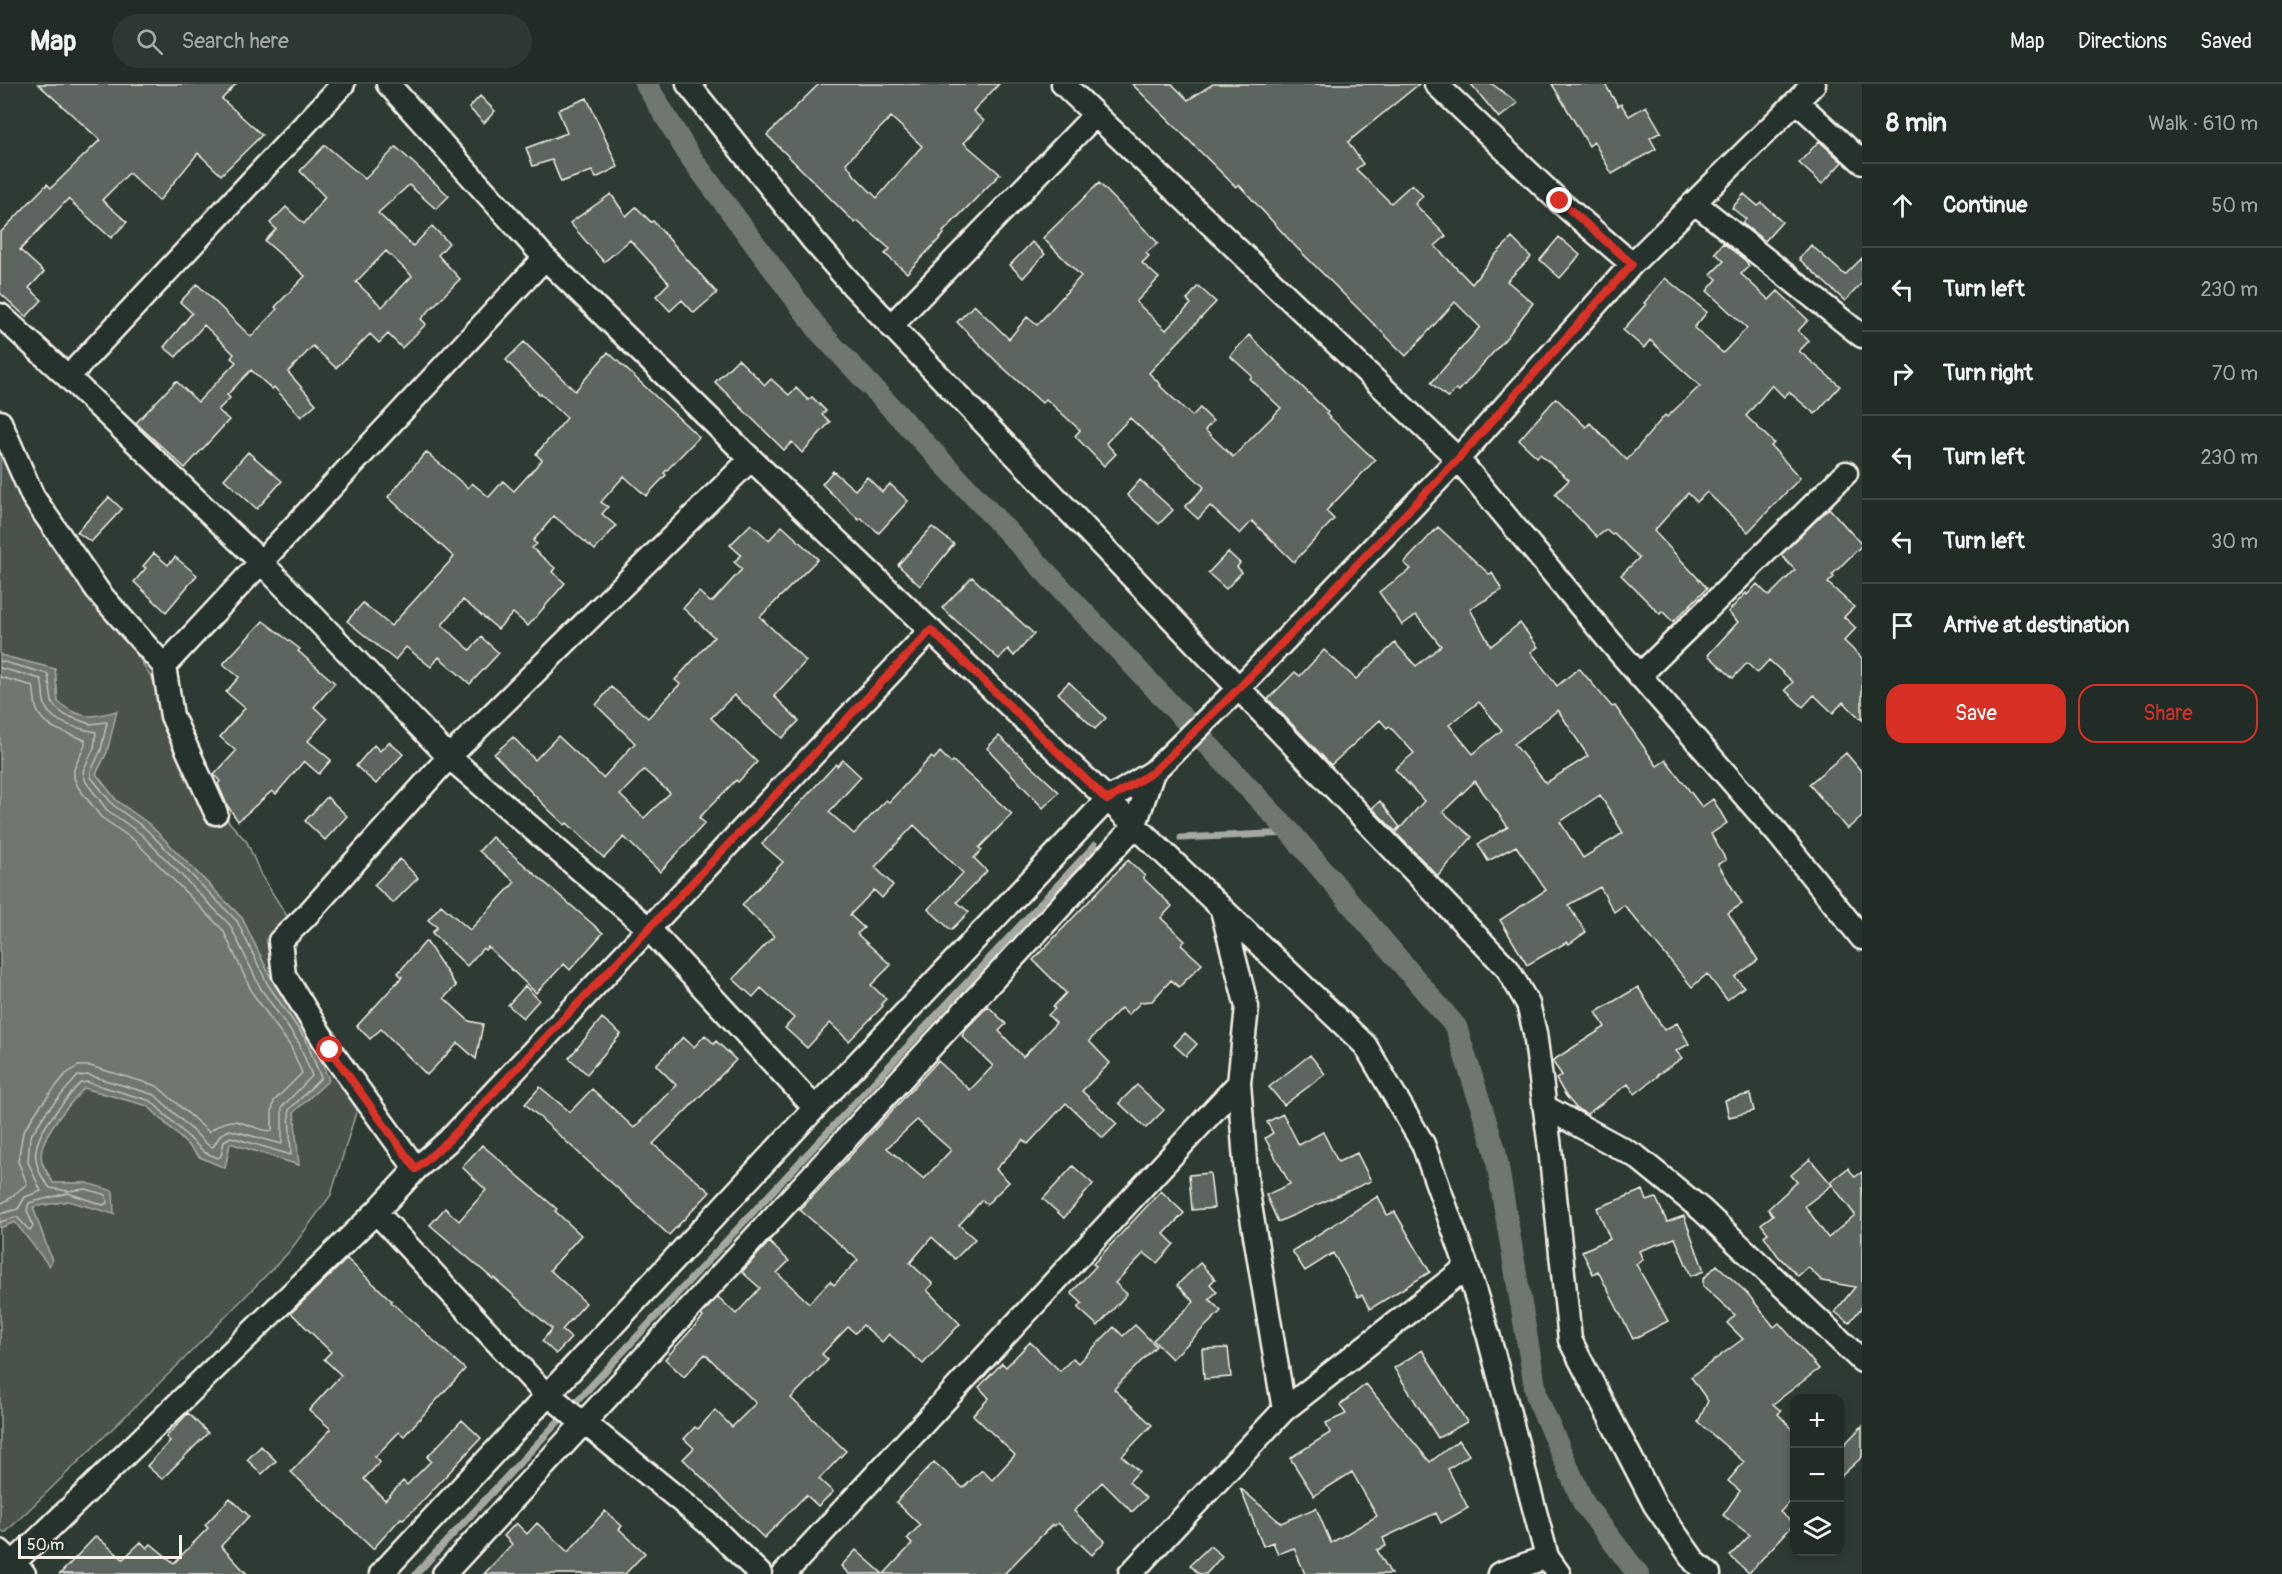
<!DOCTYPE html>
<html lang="en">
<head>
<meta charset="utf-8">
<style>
	:root { --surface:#222c27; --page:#2e3833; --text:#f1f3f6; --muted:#a2a7a7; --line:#3f4844; --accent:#d93025 }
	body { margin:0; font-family:Pangolin,sans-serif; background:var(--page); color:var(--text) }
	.controls { position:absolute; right:18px; bottom:18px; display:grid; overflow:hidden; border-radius:12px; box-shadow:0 3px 9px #0003 }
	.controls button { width:54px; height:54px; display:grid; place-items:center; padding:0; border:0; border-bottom:2px solid var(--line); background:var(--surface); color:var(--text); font:30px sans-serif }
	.scale { position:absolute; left:18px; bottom:15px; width:164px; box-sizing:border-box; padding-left:6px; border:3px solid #f4f1e8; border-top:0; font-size:16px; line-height:21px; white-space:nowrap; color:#f4f1e8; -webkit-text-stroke:4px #26332d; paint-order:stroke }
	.stop { position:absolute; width:18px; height:18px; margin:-14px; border:4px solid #d93025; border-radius:50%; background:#fff }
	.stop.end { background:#d93025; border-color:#fff; box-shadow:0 2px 6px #0008 }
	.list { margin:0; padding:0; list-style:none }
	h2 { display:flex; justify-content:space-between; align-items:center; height:78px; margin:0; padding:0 24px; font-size:26px }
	h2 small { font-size:20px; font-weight:400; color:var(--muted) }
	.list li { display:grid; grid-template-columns:39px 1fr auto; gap:18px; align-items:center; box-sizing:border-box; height:84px; padding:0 24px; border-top:2px solid var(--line) }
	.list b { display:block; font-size:22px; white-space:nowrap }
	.list em { font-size:20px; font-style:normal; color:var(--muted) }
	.actions { display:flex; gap:12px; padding:18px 24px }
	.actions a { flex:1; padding:14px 0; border:2px solid var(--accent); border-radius:18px; text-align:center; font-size:21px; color:var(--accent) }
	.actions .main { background:var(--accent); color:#fff }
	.icon { flex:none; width:33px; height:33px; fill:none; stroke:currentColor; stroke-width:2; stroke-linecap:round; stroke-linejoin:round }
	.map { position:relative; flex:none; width:1862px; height:1490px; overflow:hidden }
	header { display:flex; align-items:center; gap:36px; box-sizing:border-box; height:84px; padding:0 30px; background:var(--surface); border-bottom:2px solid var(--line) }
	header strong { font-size:28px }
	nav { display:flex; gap:33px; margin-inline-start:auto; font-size:21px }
	.search { width:420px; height:54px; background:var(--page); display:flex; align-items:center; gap:15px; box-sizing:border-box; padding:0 21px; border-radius:33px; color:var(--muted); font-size:22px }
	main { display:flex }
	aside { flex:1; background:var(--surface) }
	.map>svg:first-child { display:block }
</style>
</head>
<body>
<header>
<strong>Map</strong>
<div class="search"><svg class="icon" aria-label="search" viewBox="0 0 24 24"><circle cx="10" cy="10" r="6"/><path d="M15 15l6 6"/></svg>Search here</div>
<nav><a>Map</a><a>Directions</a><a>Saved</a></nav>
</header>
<main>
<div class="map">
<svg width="1862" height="1490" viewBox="0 0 1862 1490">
	<rect width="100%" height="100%" fill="#2e3b34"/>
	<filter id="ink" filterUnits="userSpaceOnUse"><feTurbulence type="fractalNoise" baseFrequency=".0167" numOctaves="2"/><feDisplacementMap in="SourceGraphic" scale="12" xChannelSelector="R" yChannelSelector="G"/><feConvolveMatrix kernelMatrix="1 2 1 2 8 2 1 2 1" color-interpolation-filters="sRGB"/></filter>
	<g filter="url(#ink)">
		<!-- green -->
		<path fill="#48524c" stroke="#9ea29a" stroke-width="1.5" d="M0,368L44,428L165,614L188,667L229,738L247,758L261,791L299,851L288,887L336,949L352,999L357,1025L331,1111L289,1168L181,1278L5,1449L0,1445V1144L15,1138L52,1176L32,1123L68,1117L114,1129L87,1099H53C50,1092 44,1085 42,1078C35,1055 70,1020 84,1004L148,1022L200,1073L225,1084L230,1059L298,1081L294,1028L311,953L273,898L242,834L149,740L117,717L96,690L107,668L92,634L68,626L58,618L55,585L0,571Z"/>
		<!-- water -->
		<path fill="#6f7770" stroke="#a4a8a0" stroke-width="1.5" d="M0,571L55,585L58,618C80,636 91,634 117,627L107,668L96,690L117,717L149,740L242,834L273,898L311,953L329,996L294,1028L299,1081L230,1059L225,1084L200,1073L148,1022L84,1004C70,1020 35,1055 42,1078C44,1085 50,1092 53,1099H87L113,1107L114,1130L68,1117L33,1123L52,1177L49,1182L15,1138L0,1144Z"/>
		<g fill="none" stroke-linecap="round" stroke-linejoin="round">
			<!-- shore -->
			<path stroke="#bfc0b8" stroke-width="1.5" d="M0,577L48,590L52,618L55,623L65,631L90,640L107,638L101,666L91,687V693L113,721L146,745L237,837L268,901L306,956L321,994L289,1026L291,1071L231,1053L224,1057L221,1072L218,1074L204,1068L151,1017L87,998L81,999C73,1006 66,1016 59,1024C37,1051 24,1074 50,1104L68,1107L86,1105L106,1111L107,1119L103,1121L68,1109L29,1119L27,1126L33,1142L31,1146L28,1145L17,1133L0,1138
				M0,584L41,595C44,604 42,615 46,624C54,640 81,645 96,648L94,664L83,687L86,698L107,726L141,750L230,841L261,905L299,959L312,992L282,1023V1060L230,1046L221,1050L213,1063L208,1061L155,1011L88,991L78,992L47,1027L30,1053L28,1078L41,1107L25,1113L18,1125L0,1130
				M0,593L33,602C35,609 34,618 37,626C45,646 69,649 85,656V661L74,685V694L78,703L101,733L135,757L223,846L253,910L291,963L302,989L274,1017L272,1027V1047C242,1045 238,1025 209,1048L157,1002L90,982H78L66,990L40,1022L23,1048L18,1077L27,1100C17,1107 12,1115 0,1120"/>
			<!-- stream -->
			<path stroke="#a4a8a0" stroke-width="7" d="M1181,754L1291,749
				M416,1490L1095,761"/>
			<!-- canal -->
			<path stroke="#6f7770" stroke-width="22" d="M646,0L689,71L820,248L1291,749L1456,943L1495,1066L1537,1314L1584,1420L1638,1490"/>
		</g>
		<!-- building -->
		<path fill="#5c655e" stroke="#f4f1e8" stroke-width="1.5" fill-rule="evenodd" d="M38,0H236L222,15L262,51L221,91L198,69L159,117L129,89L102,116L127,138L111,154L68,115L20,166L44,188L29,204L42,216L26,233L0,209V149L47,100L51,104L100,56Z
			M819,0H999L973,27L984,37L964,59L1000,90L943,148L944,150L907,189L885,170L890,165L857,137L855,139L767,51ZM891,33L922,62L877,114L855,92L846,79Z
			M1132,0H1172L1188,16L1213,0H1419L1348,58L1363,80L1356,85L1391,119L1412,100L1423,112L1415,120L1446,152L1435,162L1472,200L1493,173L1512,154L1531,173L1507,197L1533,219L1507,253L1459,307L1456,305L1448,314L1431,299L1480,243L1455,218L1406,272L1295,162L1239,101L1236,103Z
			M1471,0H1492L1518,19L1499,34Z
			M1552,0H1605L1618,22L1621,20L1629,32L1646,22L1661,48L1650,54L1656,65L1612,90L1594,58L1589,62Z
			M480,12L495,27L484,39L469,24Z
			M587,14L618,83L596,94L592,87L561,98L552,76L533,82L526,64L567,49L558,26Z
			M1819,57L1842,78L1822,100L1799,79Z
			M325,61L365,95L396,63L449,112L436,125L409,101L378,129L413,162L432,142L449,159L438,171L460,195L421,235L426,240L402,264L388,250L379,259L370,250L336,284L313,262L288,288L316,320L301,333L274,303L272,305L251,286L227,311L230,314L218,326L229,336L185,384L136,339L176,297L198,318L236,278L231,274L234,270L204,241L176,273L164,263L192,229L180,218L197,200L251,253L277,225L275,223L305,192L265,157L276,145L270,139L286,123L304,140L325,113L300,87ZM386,167L412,192L382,223L356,198Z
			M1099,99L1158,159L1146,169L1149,172L1142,179L1159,194L1136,218L1166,246L1191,220L1187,216L1198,202L1216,218L1149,289L1161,301L1160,302L1192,332L1200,324L1213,337L1205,346L1233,373L1281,324L1250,295L1252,292L1230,272L1249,251L1328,328L1326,330L1375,376L1326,427L1334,435L1294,478L1252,437L1240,450L1210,422L1198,435L1185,423L1204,403L1130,334L1106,359L1116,370L1104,382L1075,352L1080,346L1046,315L1042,319L998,279L957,238L974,221L1009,255L1027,233L1037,241L1081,192L1043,154Z
			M611,110L626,132L636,123L651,138L653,137L717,209L694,229L682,216L670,227L656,212L669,199L630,156L604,178L570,139Z
			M1744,110L1758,122L1762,119L1782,138L1765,157L1742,139L1746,135L1732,124Z
			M1559,153L1580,171L1560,194L1540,176Z
			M1032,158L1045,170L1023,194L1010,181Z
			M1723,159L1746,177L1749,182L1741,190L1769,216L1778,207L1808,236L1798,247L1809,257L1799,267L1840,302L1815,330L1789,308L1784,313L1772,301L1746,332L1774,359L1771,362L1800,394L1748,448L1707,408L1697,418L1688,409L1654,447L1707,504L1673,538L1662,527L1660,530L1621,491L1639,474L1614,449L1612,451L1606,446L1597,453L1555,410L1569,396L1540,370L1537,373L1519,356L1556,314L1586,343L1590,339L1627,376L1665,331L1667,333L1700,302L1650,256L1644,264L1623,246L1646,220L1644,219L1665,194L1707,228L1694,244L1723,269L1747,244L1707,207L1717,195L1711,190L1724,177L1715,169Z
			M1811,161L1845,191L1862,174V199L1845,217L1799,175Z
			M524,258L575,307L608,268L699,353L664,389L666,391L646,412L624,392L601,418L608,423L602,430L616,442L595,466L554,432L533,457L537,460L532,464L555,484L552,488L565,499L528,542L513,529L498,545L463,516L442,541L470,566L481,553L499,569L470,600L439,573L431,583L406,563L395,576L347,537L363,519L391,542L454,473L388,413L426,368L468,404L472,399L489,413L503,397L514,407L542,376L536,370L567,334L541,310L540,311L506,276Z
			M738,275L765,301L771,295L789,311L796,304L808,316L812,313L826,327L822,330L830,338L802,369L792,358L784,366L715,298Z
			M248,368L282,397L257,425L224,395Z
			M833,387L855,406L867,393L882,408L890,400L908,417L879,449L861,434L859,436L822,400Z
			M1140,396L1173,426L1159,440L1127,411Z
			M109,413L122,425L91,458L77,448Z
			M1829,424L1862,461L1832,491L1834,493L1828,499L1854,523L1844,533L1856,544L1844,557L1862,574V636L1843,618L1833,629L1814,611L1803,623L1785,606L1793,598L1769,576L1757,589L1747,579L1733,594L1708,571L1738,538L1728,528L1746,509L1747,511L1757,500L1769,512L1795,486L1781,471Z
			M751,440L769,456L782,442L818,475L760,533L806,577L774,612L799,637L782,654L734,611L711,634L757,678L738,698L736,696L699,734L705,739L660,788L624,753L604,774L567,739L565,741L549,726L494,670L513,653L535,676L558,652L603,694L635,659L596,621L611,603L648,634L680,600L675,596L714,553L683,524L699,508L710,518L713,517L742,485L734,478L741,471L730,461ZM644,686L670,709L644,734L620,711Z
			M932,443L954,460L920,502L898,481Z
			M1438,443L1489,490L1492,489L1502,506L1470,525L1491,562L1520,539L1538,563L1531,568L1557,602L1579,584L1612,623L1615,622L1657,682L1666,676L1702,723L1713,715L1727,739L1711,750L1726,776L1718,780L1742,820L1728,829L1758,876L1735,893L1744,903L1727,916L1707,890L1692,903L1624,821L1614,828L1600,803L1568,821L1586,848L1569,860L1567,858L1527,881L1500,836L1546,806L1516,762L1488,777L1478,760L1508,743L1475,697L1443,728L1472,753L1438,792L1396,749L1424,717L1395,685L1414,669L1389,642L1387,644L1380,636L1331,681L1268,615L1295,588L1300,592L1324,566L1356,595L1395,559L1416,582L1441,562L1416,531L1402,541L1379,508L1411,485L1404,479ZM1479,618L1502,646L1473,670L1449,641ZM1558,626L1588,672L1546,699L1514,660ZM1600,711L1623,749L1583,774L1560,738Z
			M1228,468L1240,479L1237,483L1242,488L1226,505L1208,489Z
			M154,469L168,481L175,473L197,491L166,528L134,498L146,484L143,482Z
			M972,493L1034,550L1014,572L1008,565L999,575L942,524Z
			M263,537L300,565L298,567L335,599L314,623L327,635L308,657L331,676L319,690L304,677L276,710L272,707L238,737L227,721L218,700L220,697L214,691L236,667L220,653L245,624L226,608L239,593L223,580Z
			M1069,598L1106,634L1095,645L1058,609Z
			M999,652L1059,708L1043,724L987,664Z
			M389,658L403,670L376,700L356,682L374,661L380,667Z
			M940,668L951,679L953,677L1012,730L979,764L982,766L974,774L987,787L957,818L969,828L951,846L928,825L963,789L914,741L875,783L893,801L882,814L874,806L850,831L864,844L857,850L891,881L871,901L886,915L881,920L883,922L849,957L830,939L807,964L785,944L794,934L761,904L753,913L733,895L774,852L742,821L783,778L762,760L836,680L837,682L843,676L861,693L829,728L854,750L886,716L889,718L931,673L934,675Z
			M1846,669L1862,688V733L1847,745L1809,700Z
			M327,713L347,732L325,756L305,737Z
			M1380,717L1400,743L1395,747L1372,724Z
			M492,753L603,849L570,886L564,880L536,909L488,863L485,866L483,864L467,882L432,849L437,843L428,836L441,821L470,846L515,798L479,767Z
			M400,775L418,794L393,819L374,801Z
			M1128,776L1145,792L1143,794L1172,822L1161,834L1185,857L1181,861L1202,880L1179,903L1171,896L1152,917L1141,918L1128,931L1121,924L1089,957L1110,979L1082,1007L1117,1040L1103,1054L1066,1019L1028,1060L1023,1056L996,1085L1009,1098L987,1120L982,1116L959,1141L975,1155L955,1175L932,1153L910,1179L933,1200L927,1206L960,1240L923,1280L889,1250L882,1258L863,1241L855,1249L848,1243L822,1270L828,1276L791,1314L846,1367L819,1395L833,1408L818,1422L806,1411L764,1454L683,1375L694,1364L684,1355L695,1343L698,1345L715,1326L732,1343L756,1319L705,1270L684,1293L665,1275L703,1233L701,1231L718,1213L736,1230L760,1204L742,1188L769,1158L789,1177L777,1189L809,1219L830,1197L834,1201L858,1176L800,1126L938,977L970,1006L993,982L962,952L964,949L963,948L988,922L1006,940L999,947L1023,973L1056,939L1048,931L1055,925L1053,923L1066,909L1033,876ZM917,1036L951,1066L924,1095L887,1064Z
			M426,857L456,902L444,914L469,937L483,940L476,975L458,959L427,991L381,945L370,955L357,942L402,893L398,889Z
			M525,902L539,916L523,934L508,921Z
			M1638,903L1664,946L1677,939L1689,960L1676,967L1682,974L1657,991L1658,992L1635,1010L1628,1000L1587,1030L1577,1025L1566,1012L1556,995L1562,991L1552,977L1605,943L1596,928Z
			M602,934L621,950L587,990L569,974Z
			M1185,949L1197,960L1186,972L1174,961Z
			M705,951L714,960L716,957L736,976L653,1060L710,1108L669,1151L525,1020L540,1003L570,1028L592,1005L634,1044L676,1001L656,981L683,953L694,963Z
			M1310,971L1325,990L1284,1021L1269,1003Z
			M1137,1001L1164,1026L1146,1044L1119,1019Z
			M1750,1010L1754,1027L1729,1033L1725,1016Z
			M1283,1030L1299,1061L1323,1048L1338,1078L1357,1069L1371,1097L1278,1138L1266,1111L1290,1100L1265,1054L1273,1049L1267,1038Z
			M482,1061L557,1125L555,1127L581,1151L550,1186L586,1219L562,1246L571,1254L556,1270L542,1257L552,1245L494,1194L493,1195L430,1141L445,1124L459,1137L486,1106L462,1083Z
			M1810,1075L1832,1101L1805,1122L1828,1154L1855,1131L1830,1098L1848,1084L1855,1093L1862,1088V1223L1849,1239L1835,1228L1855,1203L1822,1197L1808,1183L1798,1192L1778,1172L1764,1152L1768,1149L1761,1140L1773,1131L1768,1125L1797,1098L1791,1091Z
			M1073,1082L1093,1100L1064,1134L1043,1115Z
			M1210,1089L1214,1124L1192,1126L1189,1091Z
			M1643,1106L1647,1117L1656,1114L1667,1138L1684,1132L1704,1187L1691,1192L1675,1154L1639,1167L1643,1176L1636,1180L1668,1237L1633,1255L1598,1187L1593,1190L1582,1167L1610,1155L1597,1124Z
			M1161,1107L1184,1129L1164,1150L1174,1160L1157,1179L1144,1169L1115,1199L1127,1210L1098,1242L1078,1224L1082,1219L1071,1209L1096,1182L1093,1180Z
			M1378,1112L1387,1131L1395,1128L1430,1188L1370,1225L1362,1211L1358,1213L1333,1169L1305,1187L1292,1167Z
			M347,1175L392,1217L391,1218L465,1285L404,1352L399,1348L375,1373L380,1378L364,1395L385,1416L403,1397L407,1401L431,1377L427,1373L462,1336L481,1354L415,1425L403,1435L401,1434L373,1465L291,1388L331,1345L309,1326L341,1291L324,1275L331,1268L291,1229Z
			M1200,1179L1215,1195L1210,1200L1217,1208L1209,1215L1221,1227L1172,1275L1153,1256L1194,1218L1177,1201Z
			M1717,1181L1748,1210L1774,1243L1779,1239L1819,1285L1773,1320L1781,1327L1778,1330L1794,1347V1414L1780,1428L1794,1440L1749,1489L1730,1472L1750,1451L1723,1431L1740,1407L1728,1397L1744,1378L1698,1338L1708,1317L1691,1293L1743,1255L1727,1239L1735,1231L1703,1202V1195Z
			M1135,1241L1156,1262L1114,1305L1152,1341L1122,1372L1139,1387L1129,1398L1146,1414L1132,1428L1102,1398L1074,1427L1105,1457L1092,1471L1058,1439L1054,1442L1052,1441L1004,1490H884L912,1460L907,1455L920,1441L896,1418L934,1378L963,1404L982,1386L992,1396L1015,1371L973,1331L989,1314L979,1303L1002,1279L1006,1283L1030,1258L1060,1287L1073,1274L1078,1279L1114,1243L1123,1252Z
			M1228,1264L1231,1293L1204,1295L1202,1265Z
			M1422,1266L1467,1338L1438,1354L1394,1284Z
			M1366,1300L1430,1378L1459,1356L1469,1371L1448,1385L1468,1424L1441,1439L1436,1429L1383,1454L1386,1462L1377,1466L1391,1490H1305L1294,1464L1278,1470L1273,1458L1263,1462L1240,1404L1281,1439L1316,1424L1331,1459L1377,1432L1352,1388L1314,1412L1290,1374L1330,1349L1326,1339L1346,1330L1340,1321Z
			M188,1329L208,1349L162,1395L147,1382L170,1357L166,1353Z
			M1862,1342V1373L1839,1394V1366Z
			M261,1362L276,1377L262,1390L247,1376Z
			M230,1414L249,1432L221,1462L247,1490H60L96,1452L123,1475L141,1458L147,1464L151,1460L174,1479L208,1444L205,1441Z
			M605,1427L622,1442L619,1445L645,1469L625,1490H484L512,1460L504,1452L516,1439L527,1450L537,1439L568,1468Z
			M1210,1462L1222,1472L1206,1490H1199L1190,1481Z
			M856,1466L883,1490H849L841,1482Z"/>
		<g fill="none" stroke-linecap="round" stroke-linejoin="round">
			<!-- minor casing -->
			<g stroke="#f4f1e8" stroke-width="27">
				<path id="minor" d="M388,0L545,174L751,375L1365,961L1423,1060L1467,1183L1488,1250L1547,1473L1559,1490
					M688,0L812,155L854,203L1507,884L1528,920L1535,949L1550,1064L1570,1256L1655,1421L1695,1478L1709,1490
					M1436,0L1560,118L1632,180
					M1814,0L1632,180L1458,375L1607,554L1778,750L1862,854
					M1797,18L1862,78
					M1695,119L1862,252
					M0,231L68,293L261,478L449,673L648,844L815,1024
					M891,242L1095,31
					M68,293L343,0
					M0,338L33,413L100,510L164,582L172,632L216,729
					M164,582L545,174
					M1639,592L1846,389
					M1222,826L1247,923L1239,999L1247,1103L1284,1326
					M1545,1023L1637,1073L1702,1126L1862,1277
					M416,1085L330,966L284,891L280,857L306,832L449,673L751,375
					M376,1128L548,1313C562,1317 570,1333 585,1339L708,1439L760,1490
					M0,1467L24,1490
					M2,1490L376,1128L416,1085L448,1057L931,546
					M381,1490L815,1024L1107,716L1153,688L1239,604L1458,375L1063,0
					M444,1490L1134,743L1153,688
					M784,1490L1239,999
					M1130,1490L1284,1326L1467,1183
					M1499,1490L1547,1473"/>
			</g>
			<!-- minor -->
			<use href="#minor" stroke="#26332d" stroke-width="22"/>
		</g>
	</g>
	<g fill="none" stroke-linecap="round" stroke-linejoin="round" filter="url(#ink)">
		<!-- route -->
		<path stroke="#d93025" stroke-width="8" d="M330,966L416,1085L448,1057L931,546L1107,716L1153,688L1239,604L1458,375L1632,180L1560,117"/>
	</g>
</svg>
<div class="controls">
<button>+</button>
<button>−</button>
<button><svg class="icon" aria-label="layers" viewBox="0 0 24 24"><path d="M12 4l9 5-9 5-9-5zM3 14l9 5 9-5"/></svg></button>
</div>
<div class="scale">50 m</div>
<div class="stop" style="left:330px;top:966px"></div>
<div class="stop end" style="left:1560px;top:117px"></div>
</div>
<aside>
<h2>8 min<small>Walk · 610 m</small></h2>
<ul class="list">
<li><svg class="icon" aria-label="ahead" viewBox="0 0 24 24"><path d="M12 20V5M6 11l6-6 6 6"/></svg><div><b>Continue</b></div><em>50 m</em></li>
<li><svg class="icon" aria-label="left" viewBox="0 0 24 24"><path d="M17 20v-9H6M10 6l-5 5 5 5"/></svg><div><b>Turn left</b></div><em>230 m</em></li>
<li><svg class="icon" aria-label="right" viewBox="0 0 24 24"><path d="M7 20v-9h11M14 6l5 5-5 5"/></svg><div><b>Turn right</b></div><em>70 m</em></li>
<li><svg class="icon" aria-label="left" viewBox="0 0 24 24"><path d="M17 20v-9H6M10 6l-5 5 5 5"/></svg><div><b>Turn left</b></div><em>230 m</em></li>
<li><svg class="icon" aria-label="left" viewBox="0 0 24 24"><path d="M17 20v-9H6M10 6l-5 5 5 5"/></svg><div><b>Turn left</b></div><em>30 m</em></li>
<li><svg class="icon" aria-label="arrive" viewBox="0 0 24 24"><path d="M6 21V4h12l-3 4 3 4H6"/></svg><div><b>Arrive at destination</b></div></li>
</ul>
<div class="actions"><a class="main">Save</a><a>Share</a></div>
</aside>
</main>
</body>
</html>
